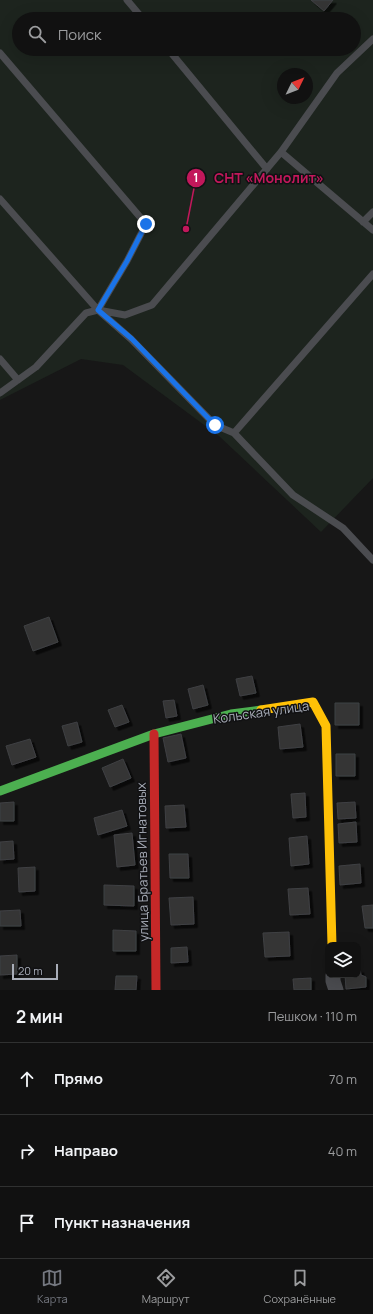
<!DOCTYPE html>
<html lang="ru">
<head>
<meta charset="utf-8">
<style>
	:root { --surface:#111; --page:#1e1f1f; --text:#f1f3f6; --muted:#9c9d9f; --line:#303131; --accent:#757880 }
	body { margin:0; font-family:Manrope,sans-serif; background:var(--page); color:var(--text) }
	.controls { position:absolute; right:12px; bottom:12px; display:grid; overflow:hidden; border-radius:8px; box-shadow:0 4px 16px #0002 }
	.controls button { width:36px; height:36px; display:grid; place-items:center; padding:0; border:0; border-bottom:1px solid var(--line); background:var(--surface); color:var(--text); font:20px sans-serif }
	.compass { position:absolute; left:277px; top:68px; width:36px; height:36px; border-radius:50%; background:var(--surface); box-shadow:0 4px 16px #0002; rotate:47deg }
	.scale { position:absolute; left:12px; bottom:10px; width:46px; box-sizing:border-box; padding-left:4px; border:2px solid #a8adb8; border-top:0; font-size:11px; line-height:14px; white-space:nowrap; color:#a8adb8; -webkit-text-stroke:3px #111113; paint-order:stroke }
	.stop { position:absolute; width:12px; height:12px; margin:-9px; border:3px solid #1a73e8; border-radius:50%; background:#fff }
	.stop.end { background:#1a73e8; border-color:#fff; box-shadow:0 1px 4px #0008 }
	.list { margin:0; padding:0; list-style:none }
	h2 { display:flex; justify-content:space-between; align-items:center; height:52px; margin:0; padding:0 16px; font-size:17px }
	h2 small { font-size:13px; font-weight:400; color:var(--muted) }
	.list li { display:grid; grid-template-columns:26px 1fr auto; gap:12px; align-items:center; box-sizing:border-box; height:72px; padding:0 16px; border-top:1px solid var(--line) }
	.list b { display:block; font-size:15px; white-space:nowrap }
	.list em { font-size:13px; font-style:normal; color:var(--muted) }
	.icon { flex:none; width:22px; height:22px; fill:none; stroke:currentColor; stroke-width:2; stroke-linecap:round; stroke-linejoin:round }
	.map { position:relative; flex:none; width:373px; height:990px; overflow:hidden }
	.search { position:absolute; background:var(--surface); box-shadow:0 4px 16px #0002; left:12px; right:12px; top:12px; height:44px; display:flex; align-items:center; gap:10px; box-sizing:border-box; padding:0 14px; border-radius:22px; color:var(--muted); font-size:15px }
	.sheet { height:268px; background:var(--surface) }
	nav { display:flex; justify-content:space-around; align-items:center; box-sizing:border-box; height:56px; border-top:1px solid var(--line); background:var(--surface); font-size:11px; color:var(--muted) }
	nav a { display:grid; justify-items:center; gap:2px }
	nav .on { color:var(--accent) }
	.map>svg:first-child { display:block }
</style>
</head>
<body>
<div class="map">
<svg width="373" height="990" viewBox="0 0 373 990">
	<defs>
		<filter id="shadow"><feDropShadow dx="3.5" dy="3.5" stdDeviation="0" flood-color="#0009"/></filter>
	</defs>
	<rect width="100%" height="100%" fill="#171717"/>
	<!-- green -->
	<path fill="#1d241e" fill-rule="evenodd" d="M0,0H373V478L321,532L219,436L123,365L81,359L0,400ZM19,19H354V49H19ZM283,74H307V98H283Z"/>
	<!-- building -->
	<path fill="#353536" stroke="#3f4043" filter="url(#shadow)" d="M311,0H333L324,11Z
		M49,617L58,642L33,651L24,626Z
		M252,676L256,693L240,696L236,679Z
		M203,685L208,705L193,709L188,689Z
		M174,700L177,716L166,718L163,701Z
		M335,703H359V725H335Z
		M122,705L129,722L115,727L108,710Z
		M77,722L82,742L68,746L62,726Z
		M300,724L303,747L280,749L278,727Z
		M181,734L186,758L168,762L163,738Z
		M30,739L36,757L12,765L6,746Z
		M336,754H355V776H336Z
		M123,759L131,778L110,787L102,768Z
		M305,793L306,817L293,818L291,794Z
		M14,802V821H0V803Z
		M355,802L356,818L338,819L337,803Z
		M184,805L186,827L166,828L165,806Z
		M122,810L127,826L98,835L94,818Z
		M356,822L357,842L339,843L338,824Z
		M132,833L135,865L117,867L114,835Z
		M307,836L309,864L291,866L289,838Z
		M13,841L14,859L0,860V842Z
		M169,854H188L189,878H170Z
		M360,864L361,883L340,885L339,866Z
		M35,867V891L19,892L18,868Z
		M104,885L134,886V906L104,905Z
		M308,888L310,914L290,915L288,889Z
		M193,897L194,924L171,925L169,898Z
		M373,905V928H365L362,906Z
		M20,910L21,926H0V911Z
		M113,930L136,931V951H113Z
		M289,932L290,956L265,957L263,933Z
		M187,947L188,962L171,963V948Z
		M17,955V974L0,975V956Z
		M360,969L361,975L366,977V987L346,989L345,975H358V970Z
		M116,976H137L136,990H115Z
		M311,978V990H294L293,979Z"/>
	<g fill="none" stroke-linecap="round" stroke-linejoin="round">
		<!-- lane -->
		<path stroke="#4b4c50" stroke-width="7" d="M127,0L143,19
			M168,49L267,169
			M0,53L146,224L127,261L98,310
			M281,152L373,230
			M0,199L98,310L131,339L215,425L234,433
			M363,222L373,212
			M373,274L234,433L293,495L343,528L373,560
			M0,359L18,380
			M0,393L36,367L86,313L98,310L125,315L152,305L281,152L337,73L373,39"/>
		<!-- street -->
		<path stroke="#4b4c50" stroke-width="15" d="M333,975V981L336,990"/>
		<!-- fast -->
		<path stroke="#4caf50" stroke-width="9" d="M0,791L154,734L231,714L261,710"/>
		<!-- slow -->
		<path stroke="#ffc107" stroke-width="9" d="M261,710L313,702L326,726L332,945"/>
		<!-- jam -->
		<path stroke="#c62828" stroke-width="9" d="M154,734L156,990"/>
	</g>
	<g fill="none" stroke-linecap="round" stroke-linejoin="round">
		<!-- route -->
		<path stroke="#1a73e8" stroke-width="5" d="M146,224L127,261L98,310L132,339L215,425"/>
	</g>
	<g text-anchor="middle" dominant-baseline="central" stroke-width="3" stroke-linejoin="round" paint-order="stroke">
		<!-- street labels -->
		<g font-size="13" fill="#a8adb8" stroke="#111113">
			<text transform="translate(261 712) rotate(-8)">Кольская улица</text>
			<text transform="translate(142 862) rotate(-91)">улица Братьев Игнатовых</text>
		</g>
	</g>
	<!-- callouts -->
	<path fill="none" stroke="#c2185b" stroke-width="1.5" d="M186 229L196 178"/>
	<g fill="#c2185b" stroke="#111113" stroke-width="1.5">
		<circle cx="186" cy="229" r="4"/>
		<circle cx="196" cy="178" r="10"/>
	</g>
	<g font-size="12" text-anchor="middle" font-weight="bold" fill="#fff">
		<text x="196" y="182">1</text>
	</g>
	<g font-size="14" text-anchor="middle" font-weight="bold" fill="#c2185b" stroke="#111113" stroke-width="3" stroke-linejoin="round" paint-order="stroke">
		<text x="269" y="183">СНТ «Монолит»</text>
	</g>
</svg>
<div class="controls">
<button><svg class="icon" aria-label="layers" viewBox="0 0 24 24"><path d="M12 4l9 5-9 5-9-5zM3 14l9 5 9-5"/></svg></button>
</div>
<svg class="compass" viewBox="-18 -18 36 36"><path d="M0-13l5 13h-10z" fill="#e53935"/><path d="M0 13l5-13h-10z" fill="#9c9d9f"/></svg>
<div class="scale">20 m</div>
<div class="stop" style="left:215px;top:425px"></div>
<div class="stop end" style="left:146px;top:224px"></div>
<div class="search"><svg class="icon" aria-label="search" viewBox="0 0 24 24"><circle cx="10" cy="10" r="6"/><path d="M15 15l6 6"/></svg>Поиск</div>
</div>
<section class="sheet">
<h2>2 мин<small>Пешком · 110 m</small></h2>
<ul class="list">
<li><svg class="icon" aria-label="ahead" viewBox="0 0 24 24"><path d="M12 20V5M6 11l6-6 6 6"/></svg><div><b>Прямо</b></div><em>70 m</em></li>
<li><svg class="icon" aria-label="right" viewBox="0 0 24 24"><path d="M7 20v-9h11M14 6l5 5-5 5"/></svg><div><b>Направо</b></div><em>40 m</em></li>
<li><svg class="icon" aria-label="arrive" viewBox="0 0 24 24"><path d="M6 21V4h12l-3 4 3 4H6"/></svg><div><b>Пункт назначения</b></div></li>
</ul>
</section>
<nav>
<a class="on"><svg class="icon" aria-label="map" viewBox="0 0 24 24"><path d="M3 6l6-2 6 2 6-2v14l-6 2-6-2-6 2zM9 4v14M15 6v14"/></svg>Карта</a>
<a><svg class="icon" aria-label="directions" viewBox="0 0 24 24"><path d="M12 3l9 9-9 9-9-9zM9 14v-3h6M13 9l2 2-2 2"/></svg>Маршрут</a>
<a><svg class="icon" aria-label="saved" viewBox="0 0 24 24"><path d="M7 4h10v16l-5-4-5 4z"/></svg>Сохранённые</a>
</nav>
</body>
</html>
